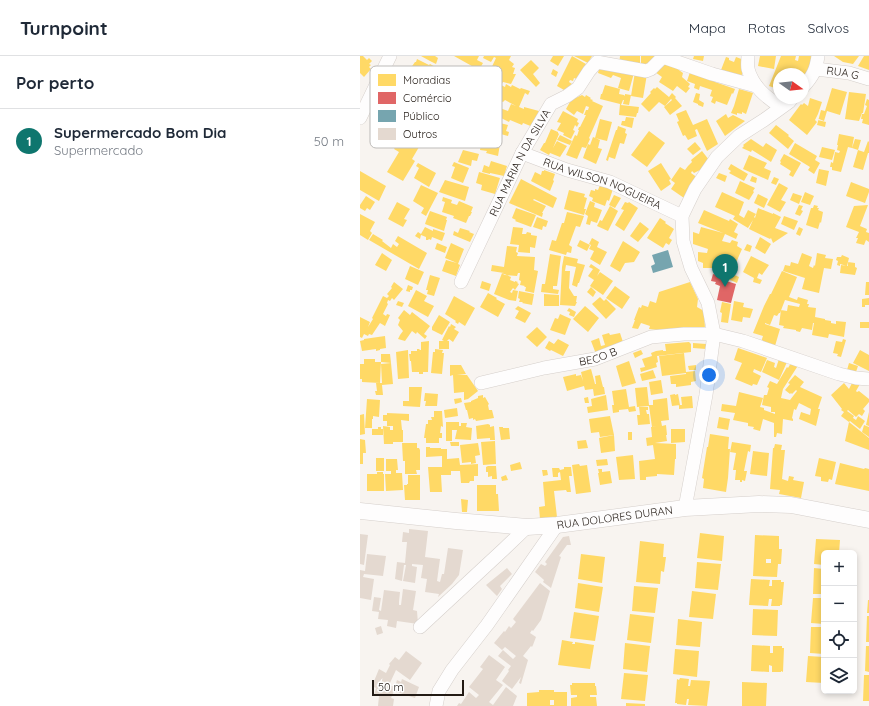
<!DOCTYPE html>
<html lang="pt">
<head>
<meta charset="utf-8">
<style>
	:root { --surface:#fff; --page:#f2f2f3; --text:#1f2937; --muted:#747a83; --line:#e0e1e3; --accent:#0f766e }
	body { margin:0; font-family:Quicksand,sans-serif; background:var(--page); color:var(--text) }
	.controls { position:absolute; right:12px; bottom:12px; display:grid; overflow:hidden; border-radius:6px; box-shadow:0 2px 6px #0003 }
	.controls button { width:36px; height:36px; display:grid; place-items:center; padding:0; border:0; border-bottom:1px solid var(--line); background:var(--surface); color:var(--text); font:20px sans-serif }
	.compass { position:absolute; left:413px; top:12px; width:36px; height:36px; border-radius:50%; background:var(--surface); box-shadow:0 2px 6px #0003; rotate:105deg }
	.scale { position:absolute; left:12px; bottom:10px; width:92px; box-sizing:border-box; padding-left:4px; border:2px solid #231b15; border-top:0; font-size:11px; line-height:14px; white-space:nowrap; color:#231b15; -webkit-text-stroke:3px #fff; paint-order:stroke }
	.you { position:absolute; left:349px; top:319px; width:14px; height:14px; margin:-10px; border:3px solid #fff; border-radius:50%; background:#1a73e8; box-shadow:0 0 0 6px #1a73e833 }
	.badge { display:grid; place-items:center; width:26px; height:26px; border-radius:50%; background:var(--accent); color:#fff; font-size:13px; font-weight:700 }
	.pin { position:absolute; translate:-50% -33px; filter:drop-shadow(0 1px 2px #0008) }
	.pin::after { content:''; position:absolute; top:21px; width:14px; height:12px; background:inherit; clip-path:polygon(0 0,100% 0,50% 100%) }
	.list { margin:0; padding:0; list-style:none }
	h2 { display:flex; justify-content:space-between; align-items:center; height:52px; margin:0; padding:0 16px; font-size:17px }
	h2 small { font-size:13px; font-weight:400; color:var(--muted) }
	.list li { display:grid; grid-template-columns:26px 1fr auto; gap:12px; align-items:center; box-sizing:border-box; height:64px; padding:0 16px; border-top:1px solid var(--line) }
	.list b { display:block; font-size:15px; white-space:nowrap }
	.list p { margin:0; font-size:13px; white-space:nowrap; color:var(--muted) }
	.list em { font-size:13px; font-style:normal; color:var(--muted) }
	.icon { flex:none; width:22px; height:22px; fill:none; stroke:currentColor; stroke-width:2; stroke-linecap:round; stroke-linejoin:round }
	.map { position:relative; flex:none; width:509px; height:650px; overflow:hidden }
	header { display:flex; align-items:center; gap:24px; box-sizing:border-box; height:56px; padding:0 20px; background:var(--surface); border-bottom:1px solid var(--line) }
	header strong { font-size:19px }
	nav { display:flex; gap:22px; margin-inline-start:auto; font-size:14px }
	main { display:flex }
	aside { flex:1; background:var(--surface) }
	.map>svg:first-child { display:block }
</style>
</head>
<body>
<header>
<strong>Turnpoint</strong>
<nav><a>Mapa</a><a>Rotas</a><a>Salvos</a></nav>
</header>
<main>
<aside>
<h2>Por perto<small></small></h2>
<ul class="list">
<li><span class="badge">1</span><div><b>Supermercado Bom Dia</b><p>Supermercado</p></div><em>50 m</em></li>
</ul>
</aside>
<div class="map">
<svg width="509" height="650" viewBox="0 0 509 650">
	<rect width="100%" height="100%" fill="#f8f4f0"/>
	<!-- homes -->
	<path fill="#ffd966" fill-rule="evenodd" d="M0,0H3L7,4L9,2L12,5L9,8L11,9L9,11L11,13L4,21L0,17Z
		M61,0H75L78,2L76,8L70,5Z
		M94,0H119L117,4L123,7L119,14Z
		M124,0H151L149,4L154,8L152,11L155,12L153,18H156L151,28L143,26L141,29L145,31L146,28L151,31L152,29L160,33L161,32L170,35L168,39L165,37L159,51L164,53V51L179,55L173,71L163,67L162,69L150,64L149,66L141,62V63L134,61V59L133,62L124,60L132,63L128,72L122,69L123,64L119,62L113,73L97,65L100,59L105,61L110,51L109,50L113,43H115L118,37L128,42L121,57L124,52L135,56L137,51L148,55L151,48L156,50L145,44L143,46L130,41L138,24L128,19L136,2L134,1L131,6L123,2Z
		M193,0H204L198,10L190,5Z
		M212,0L226,8L219,24L214,22L213,25L210,24L209,26L212,28L209,35L205,33L204,34L197,30Z
		M214,0H232L228,7Z
		M260,0H280V11L259,9Z
		M281,0H295L293,8H281Z
		M334,0H344L343,5L333,3Z
		M400,0H416L414,13L398,10Z
		M421,0H436L435,4L438,5L439,0H454L443,29V18H432V17L430,16V18H419V36H417L418,33L409,30Z
		M474,0H499L493,8L483,6Z
		M504,0H509V14L498,10Z
		M366,1L369,2V4L374,6L376,1L384,4L385,10L381,21L361,14Z
		M57,3L69,9L70,8L81,14L75,26L50,13L55,6H56Z
		M171,4L179,12L173,18L180,27L176,31L160,14Z
		M308,6L323,17L322,21L330,28L328,31L330,32L326,37L317,30L313,35L299,26L302,21L295,16Z
		M240,9L274,17L269,35L258,32L261,22L253,19L251,22L238,17Z
		M193,13L198,16L196,21L191,18Z
		M275,16L287,18L283,42L271,40Z
		M330,16L356,24L355,26L375,33L373,38L372,37L367,49L356,45L355,48L351,46L353,41L350,40L352,34L340,30L339,34L334,32L335,28L327,25Z
		M245,29L260,33L259,38L264,39L265,40V38L271,39L269,49L263,48L264,44H263L261,49L279,51L278,57H277L276,61L259,59L260,48L240,43L241,38H242Z
		M297,31L309,41L312,37L316,41L315,42L322,50L310,59L304,51L312,44L311,43L305,50L299,46L289,56L281,48L291,37L290,36L294,32L295,33Z
		M472,32L487,36L480,59L467,55L464,65L459,63L458,64L466,66L465,71L457,69L461,54L465,55Z
		M379,33L393,37L386,58L382,56V58L377,57V59L371,57L374,50Z
		M489,36L506,38L503,57H502L499,65L485,63Z
		M336,37L340,38L339,44L344,47L343,51L338,49V48L333,46Z
		M222,39L225,41L226,39L231,42L230,43L233,44L232,45L243,50L229,82L230,83L226,92L222,91L217,103L206,99L215,79L217,80L219,74H218L219,71H220L226,59H224L226,54H228L229,51L226,50L223,58L217,55L214,59L206,53L211,44Z
		M450,42L462,46L458,58L455,64L457,66L447,79L429,64L441,48L442,49L444,47L448,50Z
		M507,43L509,44V69L502,67L503,63H501L502,58H504L507,50L505,49Z
		M326,54L333,69L347,63L358,88L347,95L337,73L335,74L337,80L328,84L325,79L323,80L317,66L319,65L316,58Z
		M203,55L218,63L217,66L219,67L217,71L215,69L213,74L215,75L211,83L203,79L204,77L197,74L201,67L197,66Z
		M366,58L368,62L373,59L385,65L365,80L356,65Z
		M266,61L274,62L272,72L261,69L262,65H265Z
		M240,63L252,66L247,85L235,82Z
		M136,66L148,69L146,75L149,76L148,80L133,76Z
		M416,69L429,79L428,80L434,85L428,93L409,77Z
		M258,70L266,73L265,77L267,78L264,88L260,87L255,103L249,101L248,105L246,104L256,74H257Z
		M191,73L198,76V77L199,78L193,92L197,85L207,90L200,101L190,97L189,99L180,94L184,87H185Z
		M289,75L305,87L287,111L271,99Z
		M113,78L124,80L123,82L129,84V86L140,88L138,100L126,97L127,95L120,94L121,88L114,86V84H111Z
		M479,78L494,81L492,92L488,91L481,116L472,114V111H470L471,106L473,107L475,96L479,97L480,95L477,94L478,89H477Z
		M200,79L212,85L210,89L197,84Z
		M41,81L59,91L52,103L55,105L43,125L27,116L39,96L34,93Z
		M233,81L240,84L238,92L242,93L236,108L223,102L228,88L230,89Z
		M391,83L403,91L406,87L417,94L411,106L392,94L391,96L382,92L384,90L383,89Z
		M495,83L501,84L498,94L492,92Z
		M508,85L509,86V97H508L503,114L493,111L498,94L504,96Z
		M335,86L341,93L333,99L327,93Z
		M435,87L457,100L455,104L460,107L454,118L448,114L450,111L429,98Z
		M462,91L475,94L472,104L459,101Z
		M103,94L119,98L117,105L112,104L111,110L98,106Z
		M342,95L349,104L344,112L334,117L332,115L331,117L338,122L324,142L311,133L315,127L311,124L320,111L325,114L328,110L332,106L331,104Z
		M424,98L441,107L433,121L429,119L431,115L420,108L421,106L420,105Z
		M389,99L407,107L404,112L411,115L408,124L383,113Z
		M131,105L147,110L144,120L130,117V118L122,116L124,109L129,111Z
		M94,106L109,112L103,127L91,122L95,111L92,110Z
		M58,107L76,117L69,131L54,122L59,112L56,110Z
		M301,107L311,123L309,124L311,128L301,135L288,115Z
		M371,108L388,118L384,125L369,117L371,115L368,113Z
		M459,113L469,115L466,130L456,127Z
		M184,114L195,118L193,124L194,125L190,135L171,125L175,116L181,119L182,115H184Z
		M0,115L26,130L19,145L0,134Z
		M119,116L140,122L135,138L121,134L122,129L116,127Z
		M359,117L367,120L365,126L356,122Z
		M392,120L397,122L396,127L390,125Z
		M414,121L419,123L416,129L411,127Z
		M161,123L197,142L193,152L174,143L173,144L186,150L182,157H183L182,161L149,147Z
		M85,124L109,131L105,145L79,136Z
		M380,125L395,132L393,135L394,136L389,144L375,137Z
		M491,126L509,133V136L505,147L486,140Z
		M419,127L428,132L421,144L426,146L420,156L407,149Z
		M61,129L78,137L66,160L61,157L64,152L53,145Z
		M240,129L253,133L249,145L247,144L245,150L232,145L233,142L229,140L231,134L235,135V133L238,134Z
		M209,134L225,138L224,141L227,142L224,153H226L224,159L204,153Z
		M362,136L384,146L379,159L384,162L388,154L396,158L394,161L395,162L398,152L413,158V157L421,161L415,172L428,177L413,187L411,182L410,183L389,173L393,164L388,172L373,163L375,160L355,151Z
		M445,136L454,140L450,149L441,146Z
		M433,137L442,140L439,148L430,144Z
		M398,138L408,143L404,152L394,147Z
		M254,139L261,142L255,152L249,149Z
		M6,140L15,146L10,154L7,152L5,155L0,152V149Z
		M83,141L92,144L91,147L97,149L99,145L113,151L111,156H112L110,160H109L106,167L93,162L94,160L82,156L85,146L82,145Z
		M230,145L235,147L234,151L242,154L237,167L231,165L230,169L226,168L228,160L225,158Z
		M37,146L50,153L44,163L47,164L43,171L28,163Z
		M265,146L268,147L269,146L278,152L264,175L255,169L264,154L261,153Z
		M439,149L443,150L441,154L443,155L440,160L435,158Z
		M454,149L458,150L457,152H459L458,154L463,156L461,167L460,166L458,173L446,169L451,152H453Z
		M508,149L500,170L507,173L506,176L509,177V186L506,184L504,189L496,187L498,182H496L499,176L486,171L494,150Z
		M250,150L258,155L248,175L237,170L240,164L242,165Z
		M156,152L176,159L171,171L155,165L156,164L152,162Z
		M344,154L369,165L370,163L378,168L374,176L378,178L376,183L365,178L362,185L370,187L372,184L378,186L377,190L382,193L375,209L370,207L369,209L364,207L365,204L361,203L362,201H361L359,212H343V207L338,205V196L347,197L348,193L333,188V176L339,178L341,171L363,177L338,167Z
		M70,155L87,161L86,164H87L84,175L65,168L66,165Z
		M207,156L224,160L220,171L216,170L209,189L212,191L211,197L207,196L206,199L189,194L192,184L196,185L202,167H204Z
		M0,158L15,166L10,175L12,177L8,184L0,179Z
		M424,160L438,165L434,174L421,168Z
		M177,161L188,165L186,171L183,170L182,174L173,171Z
		M300,162L306,166L305,167L314,173L309,182L312,184L309,189L306,187L303,192L287,182Z
		M280,166L289,173L278,186L270,180Z
		M65,171L73,175V173L85,177L82,185L72,181L71,184L69,183L68,184H66V181L61,179L60,183L55,180L58,176L61,178Z
		M153,171L163,172L162,178H166L167,176L171,177V179L177,180L175,192L170,191V197L158,196L159,189L150,188Z
		M439,171L443,173L440,180L436,178Z
		M100,172L110,175L109,176L114,178L110,186L93,179L94,175L98,177Z
		M13,178L23,184L22,185L31,192L33,188L37,191L39,188L35,185L38,180L67,197L59,213L9,184Z
		M400,181L411,188L405,198L395,192Z
		M232,182L239,186L237,191L247,196L240,209L230,203L234,195L229,193L231,189L229,188Z
		M220,184L230,189L227,195L217,190Z
		M263,185L280,196L274,206L265,207L260,216L250,210Z
		M77,187L87,191L85,197L75,193Z
		M91,187L104,193L98,208L100,209L96,220L82,215L86,204L97,207L85,202Z
		M387,188L392,190L390,196L384,194Z
		M147,190L157,191L156,196L158,197L157,200L175,201L174,214L178,215L174,237L165,235L166,231H164L165,230L160,229L161,225L159,224L160,217H158L157,220L145,219L143,218L144,217L131,215L132,209L144,211Z
		M22,197L32,204L26,215L15,209Z
		M442,197L452,201L449,210L453,212L454,209L455,210L457,197L466,199L465,202L473,203L471,213L464,212L459,237L442,233L445,222L423,215L425,209L430,210L431,206L438,208Z
		M190,198L201,200L197,230H193V233L199,234L198,238L181,236L182,228H185Z
		M482,199L489,202L487,210L480,208V210L477,209L478,205L476,204L477,201H481Z
		M204,200L218,203L217,207L225,209L219,227H218L217,231L212,229L216,211L206,209L205,215H210L209,232L214,240H217L216,246H217L215,250L200,249L202,211Z
		M391,200L409,209L402,219L399,217L397,222L402,224L400,228L393,226L394,222L383,216Z
		M488,206L495,207V211L497,212L495,219L480,217L481,209L488,210Z
		M231,208L240,214L237,220L240,216L253,225L243,239L230,230L234,224L228,220L233,213L229,211Z
		M50,210L64,216L58,229L45,223Z
		M422,215L437,221L429,241L437,244L438,241L448,244L447,248H449L448,251L456,252L455,261L465,263V264L471,265V267L476,268V265L486,266L484,281L469,278L468,282L452,279L454,267H453L452,274L442,272L440,276L436,275V274L423,272L424,270L419,269L421,254L427,255L428,249L439,251L440,248L425,244L420,257H419L417,260L414,259L410,269L405,267V268L420,273L415,290L401,286L403,280L393,277L404,250L410,238H411Z
		M142,217L151,221L150,224L155,226V225L158,226L157,227L159,228L155,234L153,232L150,236L152,237L153,234L158,235L156,245L149,244L134,238Z
		M370,217L379,221L377,227L368,223Z
		M70,219L80,222L74,240L67,238L68,234H66Z
		M122,225L131,228L129,235L120,232Z
		M34,226L43,233L34,244L32,242L30,245L28,244L27,247L28,248L23,258L26,260L27,258L30,259L25,270L20,267L12,279L9,278L8,280L4,278L2,282L0,281V261L10,266L8,271L13,263L12,262L23,240L27,242L29,240L27,238L32,232L31,231Z
		M330,226L338,243L337,251L344,255L345,273L307,275L289,273L290,270L281,267L278,273L272,272L275,264H274L279,251L281,252L282,249L288,251L290,245L296,247L299,236Z
		M506,226H509V239H505Z
		M48,229L53,231L52,234H50V236L46,235Z
		M255,230L270,241L262,253L246,242Z
		M231,231L236,236L233,241L227,236Z
		M56,234L67,240L64,245L74,250L68,261L48,250Z
		M159,235L174,238L172,249L162,247L163,246H159L160,243L158,242Z
		M128,237L137,242L136,243L145,248L138,261L120,251Z
		M184,238L199,239V250H184Z
		M94,240L115,252L105,270L99,266L98,268L95,266L96,265L85,258Z
		M240,241L244,245L246,243L256,253L246,263L232,248Z
		M509,242V249H505V251H502V243Z
		M38,245L44,247L42,251L36,249Z
		M374,245L384,247L383,251L393,253L390,262L383,261L382,266L371,264Z
		M362,246L371,248L368,267L361,266L362,257L360,256Z
		M158,250L171,257L165,267L155,262L159,255L155,253Z
		M225,250L239,262L228,276L213,263Z
		M209,252L216,256L214,261L209,259L210,256L207,255Z
		M44,254L50,259L52,256L70,270L64,278L67,280L65,283L57,276L56,278L52,275L45,285L38,283L40,279L43,275L38,269L40,264L38,262Z
		M200,258L211,263L205,279L190,274L195,262L198,263Z
		M79,259L90,266L82,279L72,274V271Z
		M500,266H509V272H500Z
		M91,268L96,271L94,273L99,276L93,286L89,283L87,285H89V293H79V285H84L82,284L89,270L90,271Z
		M177,271L187,281L177,291L166,281Z
		M249,277L250,279L260,277L264,289L236,298L231,285L239,282L241,290L245,289L242,279Z
		M25,280L26,292L20,293V294L16,295V293L2,295L0,285L4,284V283Z
		M198,283L209,289L203,300L191,294L190,295L185,292L189,285L194,288Z
		M483,283L486,284L481,301L477,300L478,298L473,297L476,285L482,286Z
		M69,285L68,316H63V318H59V316H52L51,305H50L49,298H51V295H57V293H60L59,294H61V286Z
		M329,286L331,288V296L297,300L298,306L296,307L297,311L281,316L280,312L285,311L282,303L292,300L291,297L296,295L303,294V295H306L305,288Z
		M333,287L346,288V293L333,292Z
		M378,292L407,302L401,316L394,313L393,316L401,320L397,329L393,328L392,330L375,323L382,307L374,304Z
		M75,293L83,294L82,297H84L82,318L71,317L73,296H75Z
		M48,294L49,322L38,323L36,296Z
		M281,294L283,298L275,302L273,297Z
		M500,294L509,299V315L493,307Z
		M324,297L326,316L335,315L336,325L331,326V329L316,331V328H311L310,320L326,318V317L302,320L299,300Z
		M21,298H30L31,307L21,306Z
		M4,303H15V306H21L20,327L2,326V323H0V308H4Z
		M419,303L427,306L419,324L402,316L407,304L415,307L414,311L416,312Z
		M269,305L276,327L262,331L256,310Z
		M31,307L33,328L22,329L23,339H16L15,335H17L16,327H22L21,308Z
		M431,307L439,308L423,333L421,342L430,344L437,335L436,334L432,338L431,337L430,338L425,334L430,328L428,327L435,319L444,326L440,331L462,341L458,353H460L456,370L439,363L441,356L450,359L451,353L439,347L436,354L434,353L432,362L433,363V365L423,363L422,378L417,377L416,381H414V367L403,363L400,375L393,373L394,371L388,370V367L373,364L375,357L361,355L362,348L376,350L379,336L403,342L400,351L404,352V354L415,358V356H411V351L402,349L404,339H407L409,332L407,331L410,325L417,328L427,311L428,312Z
		M489,307L498,310L496,316L487,314Z
		M90,309H101L106,318L97,319H107L118,335L108,343L104,344V336L94,337L93,319L90,320Z
		M336,309V314H329L328,310Z
		M231,313L235,328H236L235,320L240,319L243,331H244L245,338L234,340L233,333L225,334L224,330L207,335L203,321L216,318V320L221,319L223,325L221,316Z
		M293,314L296,322L282,325L280,318Z
		M301,324L303,337L291,339L289,326Z
		M484,327L489,333L492,327L500,328L496,335L497,336L499,335L509,343V346L503,353L505,355L502,360L499,358L496,361L488,354L487,355L494,360L493,362L496,364L498,360L505,365L500,373L490,365L489,366L481,360L484,356L481,354L482,353L471,339Z
		M49,331H62L60,351L43,350V345H49Z
		M287,331L289,349H293V344L307,342L309,364L301,365L302,370L306,369L307,379H306L307,385L295,387L316,388V403H315L314,419L297,418V420L286,421V424H280L279,405L295,403L293,389L287,390L286,382L292,381L291,371L297,370L292,371L289,350L277,351L275,332Z
		M266,333L269,351L275,350L276,355L269,356L268,353L259,354V356L253,357L252,349H254L252,335Z
		M65,337L78,338L77,350H65L66,345H64Z
		M315,338V339L318,338L320,349L312,350L310,339Z
		M123,339V342L125,341L129,348L128,349L129,354H132L134,362L116,365L115,363L113,364V362L109,363L107,354H106L104,347L111,346V345L118,342V340Z
		M246,339L248,354L228,357L227,351L232,350L231,343Z
		M332,340L333,352L319,353V349H322L321,341Z
		M228,341L229,347H225L224,342Z
		M101,342L102,346L95,348L94,343Z
		M7,343L20,344L19,361L13,360V363H12V372H5Z
		M279,351H288V354H286L287,358H289L290,368L278,369L277,359H280Z
		M97,352L98,360L85,362L84,354Z
		M74,355H82L83,371L81,370L80,377H82V382H79V387H66V382H64L66,368H68V364H72L71,361H74Z
		M509,356V370L506,369Z
		M27,357L49,358V365L41,364L42,374H43V386H33V388H24L23,370L30,371V374H33V370H27V365H23V359H27Z
		M4,358L5,378L0,379V359Z
		M250,360L254,379L240,381L239,376L231,377L229,363Z
		M359,361L370,363L368,374L357,372Z
		M86,366H99V370H101V367H107L106,371L112,372L111,384L95,383L97,374H92V385H86Z
		M489,366L509,382V394L485,385Z
		M128,368L130,369V371L134,370L135,384H130V382L117,383L116,370Z
		M504,369L509,371V381L502,376Z
		M18,371H21V373H23V379H12V373H18Z
		M139,371H143V372H149L150,383L141,384Z
		M311,373H325V386L311,387Z
		M268,376H272V384H268Z
		M350,378L369,381L368,393H370L368,422L366,436L343,432L344,423L342,422L347,391H348Z
		M254,379L255,395L241,397L239,382Z
		M0,383L5,384L6,397H3V408H0Z
		M226,384L228,392L218,393L217,385Z
		M135,385L136,408L123,409L121,386Z
		M90,386H99V390H91Z
		M372,386L391,389L390,396L388,395L384,415H387L385,425L382,424V426H380V424H375L376,414H373L376,397L370,396Z
		M42,387H57V392H59L60,394V414H56L57,418H45V405H43Z
		M118,387L120,399L115,400L116,407L111,408V406L102,407L100,389Z
		M415,388L422,389L421,394H425L422,423L428,425L429,420L434,421L433,424L444,426L441,442L419,438L420,434L410,433L413,392H414Z
		M66,391H70V392H81V393H87V403L99,402L100,409L118,408V420H114V425H110L109,427H101L100,415H91V419H81L82,436H70L68,411H82V400L66,401Z
		M393,395L409,397L407,420L390,418Z
		M273,399L275,423L259,424L256,401Z
		M16,402H24V415H16Z
		M459,402L476,406L472,424L469,423L468,426L461,425V421L455,420Z
		M26,403H37L38,414H36V417H42L43,434L26,435L25,418H31V415H26Z
		M247,403L248,409L237,410L236,404Z
		M160,406L162,413L151,415L150,409Z
		M480,407L504,413L505,412L509,413V435L475,428Z
		M219,408L220,410L227,409L231,436L216,438L212,409Z
		M128,410H136L137,423H132V420L128,421V416H126V411Z
		M204,411H211L212,420H209L211,436H207L206,434L194,435L197,461L180,463L179,451L185,450L183,426L201,424L200,416L198,417V421H193L192,412H199L200,414L204,413Z
		M238,413H242V416L250,415L252,427L240,429L238,417H239Z
		M182,414H187L188,419L183,420Z
		M17,416H23V418H24V435H7V418H17Z
		M48,419H60V444H45L44,429H47V428H48Z
		M146,419L148,424L142,425L141,421Z
		M117,429H136V438H138L139,455H117Z
		M101,443L108,444L107,456H102Z
		M340,477L364,480L362,505L337,502Z
		M395,479L419,480V493H422L421,508H418L417,521L393,520ZM406,503H411V507H406Z
		M456,483L480,484L479,497H464V509L454,508Z
		M280,485L304,488L303,501H306L304,516L301,515L300,528L276,526Z
		M221,498L245,501L242,527L218,523Z
		M337,506L361,508L358,534L335,532Z
		M454,512L464,513V538H453Z
		M391,523L410,524L409,530H412V524H421V526H424L422,549H420V550H411L412,543H409L408,550L389,549Z
		M218,527L243,531L239,556L215,552Z
		M274,530L298,532L295,557L272,555Z
		M332,535L356,538L353,563L329,561Z
		M453,542H464V568L451,567Z
		M508,544H509V557H507Z
		M393,553L418,554L417,580L392,579Z
		M214,556L239,560L235,585L210,582Z
		M270,558L294,561L291,587L267,584Z
		M507,560H509V586H506Z
		M318,563L342,566L340,591L316,589Z
		M451,571H464V598L450,597Z
		M202,584L213,586L212,588H215V586L234,589L230,613L198,609Z
		M265,587L290,590L287,616L263,613Z
		M392,589L410,590V597H413V590H422V592H424L423,616L421,615V616H412V610L409,609V616L391,615Z
		M506,590H509V616L505,615Z
		M315,593L339,595L337,621L313,618Z
		M448,600L464,601V627L446,626Z
		M264,617L288,619L285,645L261,643Z
		M504,619H509V645H503Z
		M320,622L329,623L328,630H330L331,624L350,625L347,650L328,649L329,643H327L326,649L317,648V647H315L317,623L319,624Z
		M382,626L407,627L406,650H382Z
		M212,627H235V630H236L237,639H230V641H236L237,650H211V642L217,641V639H211L210,629H212Z
		M179,634H194V636H207V650H190V649H194V644H190V650H167V637L179,636Z
		M266,647L285,648V650H266Z"/>
	<!-- shops -->
	<path fill="#e06666" d="M353,218L364,221L363,224L376,228L371,247L357,244L360,230L355,228L356,226L351,225Z"/>
	<!-- public -->
	<path fill="#76a5af" d="M308,194L313,211L293,217L291,210L295,208L292,199Z"/>
	<!-- building -->
	<path fill="#e4d9d0" d="M49,473L68,475L65,501L80,503L77,525L80,526L82,518H84L88,492L103,494L99,519L92,528L78,541L79,538L65,536L67,523L61,522L63,509L52,508V510L57,511L55,527L43,525L46,509H44L42,525L35,523L37,506L45,507L47,486H42L43,476L49,477Z
		M0,478L8,479L4,509L0,508Z
		M209,480L211,489H207L199,500L201,501L191,532L183,526L184,524L175,516L181,508L185,510L187,508L185,506L203,481Z
		M7,498L26,500L23,520L4,518L3,521L14,523L11,544L0,542V514L5,515Z
		M147,512L152,518L140,530L142,533L137,540L126,529Z
		M180,527L190,535L181,564L173,575L172,574L170,577L176,581L173,589L172,591L171,590L163,600L168,604L161,628L159,627L161,621L152,633L142,625L149,615L148,614L151,610L138,600L143,594L153,603L156,600L145,591L142,594L134,587L144,575L145,576L149,570L151,572L156,566L153,563Z
		M43,533L56,535L53,554L57,555L58,568L37,565L36,572L27,570L28,564L18,563L19,556L12,555L14,541L21,542L19,554L21,555L24,534L40,536L39,546V549H41Z
		M21,570L23,577L17,579L15,572Z
		M46,595L62,607L50,624L36,614L29,629L35,631L37,624L41,626L42,623L59,631L55,642L34,635L31,642L34,643L33,650H18L19,640L14,639L16,632L12,630L19,613L26,617L30,609L29,608L35,601L39,604Z
		M129,599L145,611L136,624L143,629L129,646L133,649L146,631L157,640L153,650H97L99,647L101,648L109,636L116,642L119,639L109,631L123,613L120,611Z"/>
	<g fill="none" stroke-linecap="round" stroke-linejoin="round">
		<!-- minor casing -->
		<g stroke="#d5cfcb" stroke-width="14">
			<g id="minor">
				<path d="M388,0C388,4 387,9 388,13C393,31 406,41 421,51"/>
				<path id="s1" d="M456,13L489,17L509,23"/>
				<path d="M443,31C453,20 456,14 458,0"/>
				<path d="M0,62L30,0"/>
				<path id="s2" d="M162,97L207,114L250,126L322,160"/>
				<path id="s3" d="M101,226L162,97L191,48L207,40L218,32L229,15L237,6L286,15L291,13L303,1L352,18L396,30"/>
				<path id="s4" d="M121,327L184,312L235,303L291,281L324,278H354L383,285L479,318L496,322L509,323"/>
				<path d="M325,452L346,339L354,278L348,247L331,212L323,185L322,160L335,133L357,101L379,80L404,64L429,46L432,42"/>
				<path d="M60,571L144,493L167,471"/>
				<path d="M76,650L79,635L92,614L127,569L197,469"/>
			</g>
		</g>
		<!-- tertiary casing -->
		<g stroke="#d5cfcb" stroke-width="17">
			<g id="tertiary">
				<path id="s5" d="M0,455L96,465L167,471L197,469L325,452L399,448L431,449L509,464"/>
			</g>
		</g>
		<!-- minor -->
		<use href="#minor" stroke="#fefdfd" stroke-width="13"/>
		<!-- tertiary -->
		<use href="#tertiary" stroke="#fefdfd" stroke-width="16"/>
	</g>
	<g text-anchor="middle" dominant-baseline="central" stroke-width="4" stroke-linejoin="round" paint-order="stroke">
		<!-- street labels -->
		<g font-size="11" fill="#231b15" stroke="#fff">
			<text stroke="none"><textPath href="#s1" startOffset="27">RUA G</textPath></text>
			<text stroke="none"><textPath href="#s3" startOffset="133">RUA MARIA N DA SILVA</textPath></text>
			<text stroke="none"><textPath href="#s2" startOffset="86">RUA WILSON NOGUEIRA</textPath></text>
			<text stroke="none"><textPath href="#s4" startOffset="120">BECO B</textPath></text>
			<text stroke="none"><textPath href="#s5" startOffset="256">RUA DOLORES DURAN</textPath></text>
		</g>
	</g>
	<!-- legend -->
	<rect x="10" y="10" width="132" height="82" rx="6" fill="#fff" stroke="#bdbbb9" stroke-width="1"/>
	<rect x="18" y="18" width="18" height="12" fill="#ffd966"/>
	<rect x="18" y="36" width="18" height="12" fill="#e06666"/>
	<rect x="18" y="54" width="18" height="12" fill="#76a5af"/>
	<rect x="18" y="72" width="18" height="12" fill="#e4d9d0"/>
	<g font-size="11" fill="#231b15">
		<text x="43" y="28">Moradias</text>
		<text x="43" y="46">Comércio</text>
		<text x="43" y="64">Público</text>
		<text x="43" y="82">Outros</text>
	</g>
</svg>
<div class="controls">
<button>+</button>
<button>−</button>
<button><svg class="icon" aria-label="locate" viewBox="0 0 24 24"><circle cx="12" cy="12" r="6"/><path d="M12 2v4M12 18v4M2 12h4M18 12h4"/></svg></button>
<button><svg class="icon" aria-label="layers" viewBox="0 0 24 24"><path d="M12 4l9 5-9 5-9-5zM3 14l9 5 9-5"/></svg></button>
</div>
<svg class="compass" viewBox="-18 -18 36 36"><path d="M0-13l5 13h-10z" fill="#e53935"/><path d="M0 13l5-13h-10z" fill="#747a83"/></svg>
<div class="scale">50 m</div>
<div class="you"></div>
<div class="pin badge" style="left:365px;top:231px">1</div>
</div>
</main>
</body>
</html>
